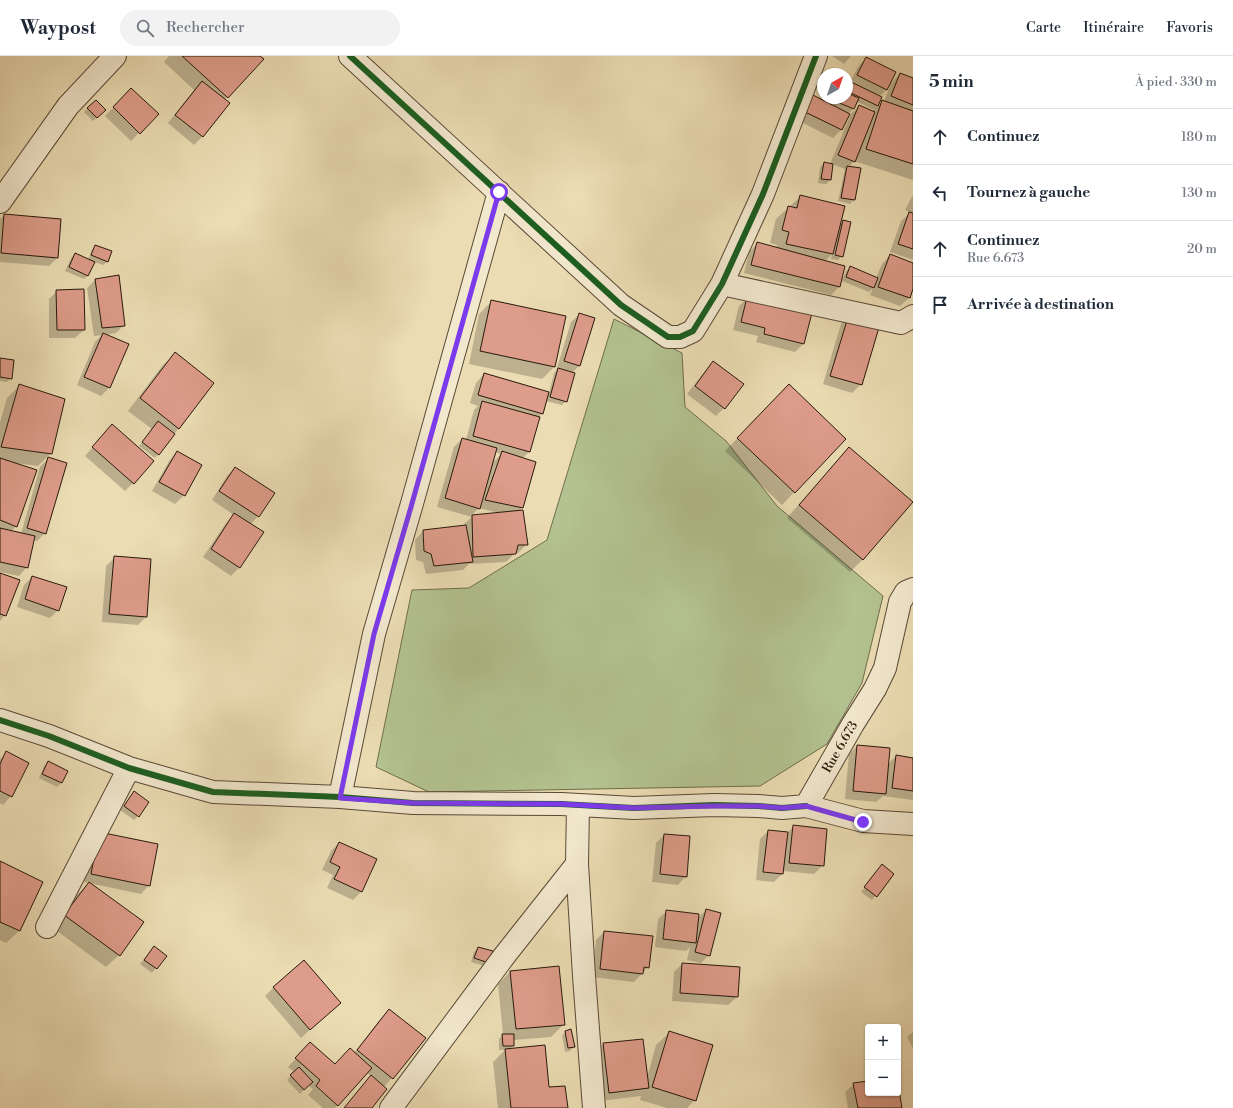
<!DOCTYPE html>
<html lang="fr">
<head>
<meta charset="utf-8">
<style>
	:root { --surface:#fff; --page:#f2f2f3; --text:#1f2937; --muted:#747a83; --line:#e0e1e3 }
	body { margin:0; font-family:"Libre Bodoni",serif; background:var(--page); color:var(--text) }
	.controls { position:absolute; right:12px; bottom:12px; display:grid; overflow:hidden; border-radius:4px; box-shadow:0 1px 3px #0004 }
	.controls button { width:36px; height:36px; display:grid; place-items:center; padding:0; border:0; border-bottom:1px solid var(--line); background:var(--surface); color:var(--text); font:20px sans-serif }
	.compass { position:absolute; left:817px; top:12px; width:36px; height:36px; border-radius:50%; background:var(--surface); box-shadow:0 1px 3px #0004; rotate:40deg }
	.stop { position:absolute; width:12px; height:12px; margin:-9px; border:3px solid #7c3aed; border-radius:50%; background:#fff }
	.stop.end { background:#7c3aed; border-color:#fff; box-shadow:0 1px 4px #0008 }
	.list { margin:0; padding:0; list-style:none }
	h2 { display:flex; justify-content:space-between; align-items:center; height:52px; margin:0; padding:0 16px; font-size:17px }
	h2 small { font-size:13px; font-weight:400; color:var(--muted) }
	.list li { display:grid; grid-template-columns:26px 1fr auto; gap:12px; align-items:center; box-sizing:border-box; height:56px; padding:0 16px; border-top:1px solid var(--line) }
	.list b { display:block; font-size:15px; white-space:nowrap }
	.list p { margin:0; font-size:13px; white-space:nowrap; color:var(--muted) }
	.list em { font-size:13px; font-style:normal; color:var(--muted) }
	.icon { flex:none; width:22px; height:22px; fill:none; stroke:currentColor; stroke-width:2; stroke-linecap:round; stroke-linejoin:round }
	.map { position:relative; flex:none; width:913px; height:1052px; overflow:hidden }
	header { display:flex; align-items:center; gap:24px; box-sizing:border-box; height:56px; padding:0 20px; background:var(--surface); border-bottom:1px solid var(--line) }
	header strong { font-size:19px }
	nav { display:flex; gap:22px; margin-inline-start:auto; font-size:14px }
	.search { width:280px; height:36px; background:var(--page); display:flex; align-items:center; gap:10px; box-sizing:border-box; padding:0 14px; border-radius:22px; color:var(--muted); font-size:15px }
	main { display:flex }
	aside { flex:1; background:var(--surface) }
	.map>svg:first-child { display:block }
</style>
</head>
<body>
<header>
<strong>Waypost</strong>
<div class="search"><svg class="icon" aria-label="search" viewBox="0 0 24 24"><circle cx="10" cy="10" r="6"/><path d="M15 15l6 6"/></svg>Rechercher</div>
<nav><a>Carte</a><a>Itinéraire</a><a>Favoris</a></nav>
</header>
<main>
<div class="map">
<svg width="913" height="1052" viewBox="0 0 913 1052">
	<rect width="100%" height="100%" fill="#ebdcb3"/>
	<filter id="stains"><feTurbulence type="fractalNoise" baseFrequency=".005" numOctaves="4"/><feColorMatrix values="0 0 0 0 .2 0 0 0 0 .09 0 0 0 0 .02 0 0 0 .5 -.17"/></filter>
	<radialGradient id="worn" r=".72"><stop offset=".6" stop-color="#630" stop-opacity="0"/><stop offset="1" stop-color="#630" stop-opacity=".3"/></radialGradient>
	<!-- green -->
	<path fill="#b3c290" stroke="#6e6d4e" d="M614,263L682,297L685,351L726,385L777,450L883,540L862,627L827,688L760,730L429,736L376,711L412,534L469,532L547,484Z"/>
	<!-- shadow -->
	<path fill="#0003" fill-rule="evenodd" d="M169,0H259L262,3L224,44L203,80L194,89L168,67L194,34L164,6Z
		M832,0H851L844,8Z
		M866,2L886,34L879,41H881L877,51L882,46H884L891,27L900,18L913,23V124L854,105L849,111L854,144L850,148L838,145L845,113L832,108L830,124L826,128L818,127L820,111L824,107L830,108L851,58L859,50L872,55L874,54L856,45L853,53L848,58L841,74L833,82L797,64L805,49L833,50L837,42H847V25L850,26L858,11Z
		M823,19V35L812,29Z
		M131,33L157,58L131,85L105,60Z
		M96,45L104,54L93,65L84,56Z
		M913,139V204L890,196L901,165L910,157L905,154Z
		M801,140L839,169L843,165L842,200L838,204L831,203L832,198L825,205L844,210L839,231L831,239L744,217L749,196L757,188L776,192L777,189L770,187L776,163Z
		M4,159L60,164L57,202L49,210L0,206V163Z
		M96,190L111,196L107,206L103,209L94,206L88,219L84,223L65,215L71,202L75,198L88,204L92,194Z
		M890,199L913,208V230L909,242L900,250L870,239L873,232L869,236L842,225L846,215L850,211L876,222L882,208Z
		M95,224L124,269L116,277L105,279L127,288L109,332L101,340L77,329L95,286L102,279L94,280L87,232Z
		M57,235L84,274L75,282H49V243Z
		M748,242L803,288L795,296L756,286L758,280L733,274L739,250Z
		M492,245L554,311L542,323L469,308L479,258Z
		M580,258L594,262L579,310L572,317L566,345L562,349L546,345L542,357L538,362L530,395L522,403V452L518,456L527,488L518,497H515L506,506L469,508L463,514L426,518L423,506L416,504L415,484L423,475L464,470V468L472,461L437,451L454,391L462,383L466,384L474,354L478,350L470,347L476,327L484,318L549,337L554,317L556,315L571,266ZM495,396L501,398L492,407ZM479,452L499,457L471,460Z
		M849,259L861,328L852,337L823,328L841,268Z
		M175,298L179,372L155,402L139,390L152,373L128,355L162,310Z
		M0,303L11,322L7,326L0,325Z
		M713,306L742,329L724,352L716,360L687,338L705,315Z
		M20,329L51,397L38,410L15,407L16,470L11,476L21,478L40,411L48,403L45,477L37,485L33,484L27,511L19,520L0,516V366L7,342Z
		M777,342L845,383L782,449L725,395Z
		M104,378L133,427L125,435L85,400Z
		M849,392L911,446L862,504L850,516L787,462L837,405Z
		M177,396L184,439L175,448L152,435L169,405Z
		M235,412L258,460L250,469L262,477L239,512L231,520L203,501L226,467L234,459L212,444L227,420Z
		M114,502L146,561L138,569L102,566L106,510Z
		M0,518L5,559L0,565Z
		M32,521L58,554L50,562L17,551L24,529Z
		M857,690L887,709L896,700L913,703V744L883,740L876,746L845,743L849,698Z
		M7,697L11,740L3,749L0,747V703Z
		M48,706L66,715L61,727L57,731L39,722L44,710Z
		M134,736L138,760L134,764L120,754Z
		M794,770L823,809L814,818L783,815L782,818L774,826L756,824L760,783L768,775L787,777Z
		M664,779L686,820L678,829L652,826L656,787Z
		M91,785L149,829L141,838L84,826Z
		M339,787L376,803L361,836L353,844L327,832L333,819L322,814L331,795Z
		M0,807L42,826L19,875L6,887L0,884Z
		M882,809L893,818L872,844L861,836Z
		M89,827L119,899L106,911L53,872L76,840Z
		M706,854L709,899L701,907L687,904L690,891L686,895L655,891L658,863L667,855L698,862Z
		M604,876L648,911L634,926L592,921L596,884Z
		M478,892L491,896L484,910L471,906L474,896Z
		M150,896L165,900L152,917L140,908Z
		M682,908L737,941L728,949L672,945L674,916Z
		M510,916L564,968L551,981L513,984V990L510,993L549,1032L566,1052H498L493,1006L505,994H499V983L503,979L498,928Z
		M273,932L339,947L301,982L265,940Z
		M390,954L424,982L392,1022L384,1031L371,1052H344L371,1020L367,1017L335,1052H323L308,1039L313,1033L308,1029L300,1038L287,1024L294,1016L288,1011L302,996L334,1009L354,997L381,962Z
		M565,976L574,991L570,995L565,996L562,980Z
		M913,976V992L907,981Z
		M669,977L695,1044L687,1052H667L640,1044L641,1040L600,1045L595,997L603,988L642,984L647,1022L656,989Z
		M868,1026V1037H898V1034L901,1052H848L845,1036L854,1028Z"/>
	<!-- building -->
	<path fill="#de9c8a" stroke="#28180b" d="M182,0H260L264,3L228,42Z
		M866,1L896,16L887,34L857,19Z
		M820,16L824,18L823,29L815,25Z
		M900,17L913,22V49L891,40Z
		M847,24L882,41L878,50L847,35Z
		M202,25L230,47L203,81L175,59Z
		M131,32L159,58L140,78L113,51Z
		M847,37L859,42L854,53L837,46L838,42H847Z
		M813,39L850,58L842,74L805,56Z
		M96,44L106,54L97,62L87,52Z
		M882,44L913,55V108L866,93Z
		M859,49L875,56L855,106L838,99Z
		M824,106L833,108L831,124L821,123Z
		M847,110L861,112L855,144L841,142Z
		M800,139L845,150L833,198L786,188L789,176L782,174L788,150L797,152Z
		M909,156L913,157V193L898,188Z
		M4,158L61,163L58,202L1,197Z
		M843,164L851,166L843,201L835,199Z
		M757,186L845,210L840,231L751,209Z
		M95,189L112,195L108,206L91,199Z
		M75,197L95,206L88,220L69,211Z
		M890,198L913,207V233L910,242L878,231Z
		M850,210L878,222L874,232L846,221Z
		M119,219L125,270L102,272L95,223Z
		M84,233L85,274H57L56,234Z
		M747,241L814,249L804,288L764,278L765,272L741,266Z
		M491,244L566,260L555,311L480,295Z
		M579,257L595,262L580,310L564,305Z
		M849,258L880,268L862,329L830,320Z
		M103,277L129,288L110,332L84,321Z
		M175,296L214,327L179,373L140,342Z
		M0,302L14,304L12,323L0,321Z
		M713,305L744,328L725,353L695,330Z
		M558,312L575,317L567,346L550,341Z
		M484,317L549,336L543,358L478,339Z
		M19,328L65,343L52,398L1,391Z
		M789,328L846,383L795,437L737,382Z
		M482,345L540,361L530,396L473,380Z
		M158,365L175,378L159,399L142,386Z
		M112,368L154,405L134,428L92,391Z
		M462,382L497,392L480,453L445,442Z
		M849,391L913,446L863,504L799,449Z
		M177,395L202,409L185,440L159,426Z
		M502,395L536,406L523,452L485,444Z
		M48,401L67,407L46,478L27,472Z
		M0,402L37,414L17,471L0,464Z
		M235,411L275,437L259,461L219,435Z
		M523,454L528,489H518L516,498L473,501L472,459Z
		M234,457L264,476L240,512L211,493Z
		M466,469L473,506L434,510L431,498L424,495L423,474Z
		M0,472L35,480L28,512L0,506Z
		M114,500L151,503L147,561L109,558Z
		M0,517L20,524L6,560L0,558Z
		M32,520L67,531L59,555L25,543Z
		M857,689L890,692L886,738L853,735Z
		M6,695L29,707L12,741L0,735V708Z
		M896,699L913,702V735L892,732Z
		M48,705L68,715L62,727L42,718Z
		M134,735L149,746L139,761L124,750Z
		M793,769L827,773L824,810L789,807Z
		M768,774L788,776L783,818L763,816Z
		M99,776L158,788L150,830L91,818Z
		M664,778L690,780L687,821L660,818Z
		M339,786L377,803L362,836L334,823L340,811L330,806Z
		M0,805L43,826L20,875L0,866Z
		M882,808L894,818L877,841L864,831Z
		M89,826L144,866L120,900L64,859Z
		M706,853L721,857L710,900L695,896Z
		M666,854L699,858L696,887L663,883Z
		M604,875L653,880L649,912L644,911L643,918L600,913Z
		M154,890L167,900L157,913L144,904Z
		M478,891L493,895L489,907L474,902Z
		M304,904L341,947L310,974L273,931Z
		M682,907L740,911L738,941L680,937Z
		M559,910L565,969L516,973L510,915Z
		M389,953L426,982L393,1023L357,994Z
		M571,973L575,991L568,992L565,975Z
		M669,975L713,989L696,1045L652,1031Z
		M502,978H514V990H503Z
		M643,983L649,1032L609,1037L603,987Z
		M310,986L335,1008L350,992L372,1012L338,1050L316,1030L320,1024L295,1002Z
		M545,989L549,1031L565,1030L568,1052H511L505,993Z
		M299,1011L313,1026L304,1034L290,1019Z
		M371,1019L387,1033L372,1052H344Z
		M868,1025V1037H898V1028L902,1052H858L853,1027Z"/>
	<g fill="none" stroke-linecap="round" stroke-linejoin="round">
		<!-- street casing -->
		<g stroke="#594935" stroke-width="24">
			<path id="street" d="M350,0L621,249L668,281H680L693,275L722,228L763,138L816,0
				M0,146L68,50L115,0
				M722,228L901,267L913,260
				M913,533L906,536L900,546L885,612L875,633L853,668L806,750L863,765L913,768
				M0,664L49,680L129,712L213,736L340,741L413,747L561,748L634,752L714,749L758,750L782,752L806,750
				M340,741L374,578L411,451L499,136
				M578,749L577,808L584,920L594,1052
				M47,871L129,712
				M391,1052L505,899L577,808"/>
		</g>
		<!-- street -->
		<use href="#street" stroke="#f2e8ce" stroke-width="22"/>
		<!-- cycleway casing -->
		<g stroke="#f2e8ce" stroke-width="8">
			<path id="cycleway" d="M350,0L621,249L668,281H680L693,275L722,228L763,138L816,0
				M0,664L49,680L129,712L213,736L340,741L413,747L561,748L634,752L714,749L758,750L782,752L806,750"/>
		</g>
		<!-- cycleway -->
		<use href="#cycleway" stroke="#1b5e20" stroke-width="6"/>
	</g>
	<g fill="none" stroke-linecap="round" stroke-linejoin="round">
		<!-- route -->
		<path stroke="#7c3aed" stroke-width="5" d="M499,136L411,451L374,578L340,742L413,747L561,748L634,752L714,750H758L782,752L806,750L863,766"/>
	</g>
	<g text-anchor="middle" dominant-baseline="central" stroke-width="3" stroke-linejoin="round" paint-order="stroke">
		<!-- street labels -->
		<g font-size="13" fill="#28180b" stroke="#f2e8ce">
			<text transform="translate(840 691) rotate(-60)">Rue 6.673</text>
		</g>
	</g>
	<rect width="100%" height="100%" filter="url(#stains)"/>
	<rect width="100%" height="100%" fill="url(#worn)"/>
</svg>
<div class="controls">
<button>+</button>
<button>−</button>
</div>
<svg class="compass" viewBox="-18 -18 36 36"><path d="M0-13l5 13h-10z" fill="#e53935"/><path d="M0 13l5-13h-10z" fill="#747a83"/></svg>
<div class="stop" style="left:499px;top:136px"></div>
<div class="stop end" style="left:863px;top:766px"></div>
</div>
<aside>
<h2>5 min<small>À pied · 330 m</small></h2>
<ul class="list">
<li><svg class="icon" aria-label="ahead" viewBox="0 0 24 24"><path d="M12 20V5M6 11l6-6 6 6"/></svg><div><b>Continuez</b></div><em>180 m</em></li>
<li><svg class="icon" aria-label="left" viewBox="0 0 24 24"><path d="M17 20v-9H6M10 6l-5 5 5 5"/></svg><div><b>Tournez à gauche</b></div><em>130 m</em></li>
<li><svg class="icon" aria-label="ahead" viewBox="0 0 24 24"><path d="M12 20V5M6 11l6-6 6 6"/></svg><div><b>Continuez</b><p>Rue 6.673</p></div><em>20 m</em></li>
<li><svg class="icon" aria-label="arrive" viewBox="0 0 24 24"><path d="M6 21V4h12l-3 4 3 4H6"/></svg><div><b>Arrivée à destination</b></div></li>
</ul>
</aside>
</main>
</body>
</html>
